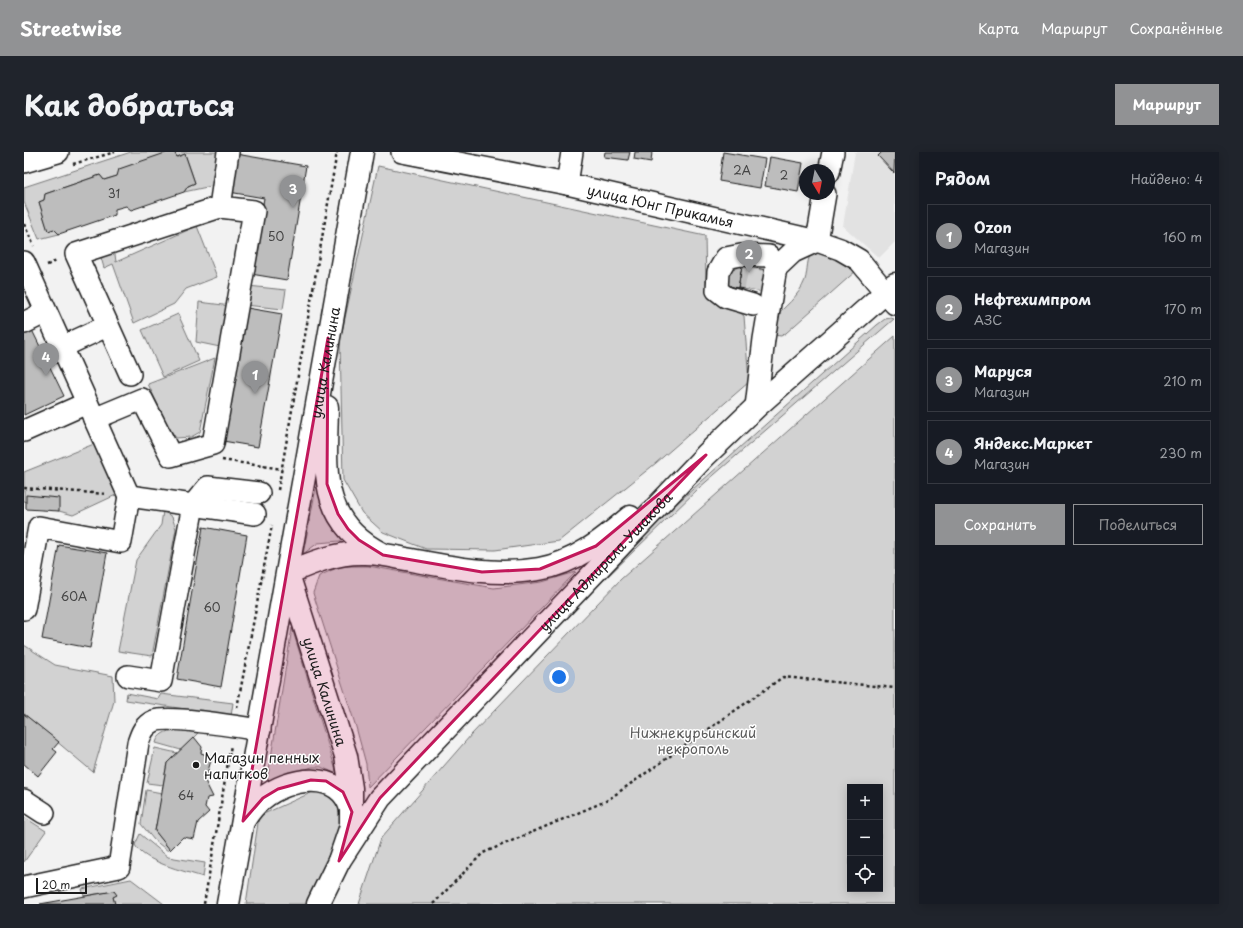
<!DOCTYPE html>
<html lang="ru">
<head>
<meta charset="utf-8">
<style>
	:root { --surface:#171b24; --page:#20242c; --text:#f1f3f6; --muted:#9ea1a6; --line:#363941; --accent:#919294 }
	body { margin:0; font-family:"Playpen Sans",sans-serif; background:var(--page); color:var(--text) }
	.controls { position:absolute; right:12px; bottom:12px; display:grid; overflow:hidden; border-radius:0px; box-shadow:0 2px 10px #0003 }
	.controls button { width:36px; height:36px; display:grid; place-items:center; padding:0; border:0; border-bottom:1px solid var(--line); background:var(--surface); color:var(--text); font:20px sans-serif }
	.compass { position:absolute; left:775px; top:12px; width:36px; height:36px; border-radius:50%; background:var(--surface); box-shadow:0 2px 10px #0003; rotate:170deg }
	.scale { position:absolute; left:12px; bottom:10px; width:51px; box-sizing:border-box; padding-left:4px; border:2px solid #1c1c1c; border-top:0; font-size:11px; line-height:14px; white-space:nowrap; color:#1c1c1c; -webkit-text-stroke:3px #fff; paint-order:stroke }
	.you { position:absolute; left:535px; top:525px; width:14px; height:14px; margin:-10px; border:3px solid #fff; border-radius:50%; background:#1a73e8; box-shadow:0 0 0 6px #1a73e833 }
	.badge { display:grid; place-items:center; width:26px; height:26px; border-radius:50%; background:var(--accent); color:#fff; font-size:13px; font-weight:700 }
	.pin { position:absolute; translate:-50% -33px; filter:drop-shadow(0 1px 2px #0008) }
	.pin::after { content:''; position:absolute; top:21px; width:14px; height:12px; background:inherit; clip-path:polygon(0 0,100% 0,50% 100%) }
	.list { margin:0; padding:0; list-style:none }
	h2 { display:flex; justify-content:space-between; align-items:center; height:52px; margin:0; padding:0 16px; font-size:17px }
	h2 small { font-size:13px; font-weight:400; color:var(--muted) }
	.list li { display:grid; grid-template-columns:26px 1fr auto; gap:12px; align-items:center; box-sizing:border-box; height:64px; margin:0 8px 8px; padding:0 8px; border:1px solid var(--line); border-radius:0px }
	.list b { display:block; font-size:15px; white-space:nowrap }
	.list p { margin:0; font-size:13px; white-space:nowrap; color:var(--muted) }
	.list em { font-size:13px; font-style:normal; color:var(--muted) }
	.actions { display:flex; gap:8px; padding:12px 16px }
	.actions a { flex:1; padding:9px 0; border:1px solid var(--accent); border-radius:0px; text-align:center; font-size:14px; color:var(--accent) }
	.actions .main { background:var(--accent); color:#fff }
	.icon { flex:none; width:22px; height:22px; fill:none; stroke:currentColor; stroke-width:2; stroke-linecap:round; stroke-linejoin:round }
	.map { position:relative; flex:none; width:871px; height:752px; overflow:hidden; border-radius:0px }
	header { display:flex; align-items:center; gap:24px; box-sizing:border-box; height:56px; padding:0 20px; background:var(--accent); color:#fff }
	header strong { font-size:19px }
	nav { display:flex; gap:22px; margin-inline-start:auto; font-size:14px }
	.intro { display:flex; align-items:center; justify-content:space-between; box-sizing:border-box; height:96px; padding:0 24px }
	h1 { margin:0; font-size:28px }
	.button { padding:10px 18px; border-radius:0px; background:var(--accent); color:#fff; font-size:14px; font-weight:700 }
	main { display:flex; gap:24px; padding:0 24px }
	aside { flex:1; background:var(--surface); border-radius:0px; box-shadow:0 2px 10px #0003 }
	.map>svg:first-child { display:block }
</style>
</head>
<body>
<header>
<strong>Streetwise</strong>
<nav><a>Карта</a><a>Маршрут</a><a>Сохранённые</a></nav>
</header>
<div class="intro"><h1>Как добраться</h1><a class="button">Маршрут</a></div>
<main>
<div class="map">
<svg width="871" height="752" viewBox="0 0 871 752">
	<rect width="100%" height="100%" fill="#f2f2f2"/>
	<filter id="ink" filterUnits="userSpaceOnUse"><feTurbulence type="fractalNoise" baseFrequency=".025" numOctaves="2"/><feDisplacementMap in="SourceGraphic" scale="8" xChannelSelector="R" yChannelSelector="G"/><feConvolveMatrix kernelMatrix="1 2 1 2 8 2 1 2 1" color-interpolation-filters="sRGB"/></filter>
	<g filter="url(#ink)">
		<!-- built -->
		<path fill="#e2e2e2" d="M831,0H871V90L855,106L819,74Z"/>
		<!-- green -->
		<path fill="#d2d2d2" stroke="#777" fill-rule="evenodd" d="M107,0H144L93,24L80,28L76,23L21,42L20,48L15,50L24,78L30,77L35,82L15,87L0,50V35Z
			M150,0H195L192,33L160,40L164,34L171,31L161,2L153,5Z
			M354,14L681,84L682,132L720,164L725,230L632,311L535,389L471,398L402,397L359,380L338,361L319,328L316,189Z
			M173,74L193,125L162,137L150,152L110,171L89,112L80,116L74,95H90L92,110Z
			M789,99L803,100L833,118L762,181L757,184L749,183L748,167C760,156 775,144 781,128C784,119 782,106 789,99Z
			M224,134L262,138L259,157L221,153Z
			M175,150L207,154L196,195L172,190Z
			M154,162L175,209L139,225L118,178Z
			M867,166L870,167L675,336L518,488L604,395L853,173L861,167Z
			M871,184V752H335L357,686L447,583L597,427ZM826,635H856V737H826Z
			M191,206L176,280L167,285L152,286L144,274L124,232Z
			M70,292L94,342L49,363L0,349V320Z
			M293,331C299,361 304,368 327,388L294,391L279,402Z
			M139,359L148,365L152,377L128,504L94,499L112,408L137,373Z
			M317,414H344L470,436L518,430L552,420L344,635L342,612L332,575L289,441L295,424Z
			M268,476L313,622L297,615H288L243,630Z
			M0,493L31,513L89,524L90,549L69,620L0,562Z
			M103,541L134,547L137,542L209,551L207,564L102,548Z
			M151,578L174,581L157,598L132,591C134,582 142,579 151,578Z
			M131,596L153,601L143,611L139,633L123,631Z
			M122,638L138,641L131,679L145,696L144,699L130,688L117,672Z
			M291,639L310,640L318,666L310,695L282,752H222L235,664Z
			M0,665L22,679L0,710Z
			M116,682L144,705L181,711L179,725C160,719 120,710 111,693Z
			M107,727L140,752H91L89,745L92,743L90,739L60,744L58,737Z"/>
		<!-- building -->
		<path fill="#bdbdbd" stroke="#1c1c1c" d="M144,0H150L153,5L161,2L171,31L164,34L160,40L107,58L102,54L91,57V63L35,82L30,77L24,79L15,50L20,48L21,42L76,23L80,28L93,24L95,17Z
			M581,0H606L604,8L580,5Z
			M611,0H628L627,10L610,7Z
			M699,0L741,7L736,36L695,29Z
			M858,0H871L870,21L854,4Z
			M212,2L282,14L263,128L227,122L240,46L205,40Z
			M746,5L779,11L774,40L741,34Z
			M705,112L718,114L714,136L701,133Z
			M718,114L750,119L747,141L714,136Z
			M223,156L258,162L234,295L199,289Z
			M8,178L40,244L0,263V182Z
			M2,343L35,346V359L2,357Z
			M179,375L223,383L197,535L153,527Z
			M35,393L83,401L66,496L18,487Z
			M0,562L35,590L29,597L33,600L14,624L0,612Z
			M170,585L178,595L177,601L188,605L181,629L189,645L183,646L181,655L185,660L174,670L170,687L159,685L146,698L131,679L143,611Z
			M90,739L93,743L89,745L91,752H16Z"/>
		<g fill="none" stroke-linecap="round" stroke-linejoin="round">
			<!-- minor-tunnel -->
			<path stroke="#d2d2d2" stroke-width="21" stroke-dasharray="21 10" stroke-linecap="butt" d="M731,139L735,117"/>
			<!-- minor casing -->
			<g stroke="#1c1c1c" stroke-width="24">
				<g id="minor">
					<path id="s1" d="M378,0L543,32L793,89L816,97L835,108L871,152"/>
					<path d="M0,10L34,0"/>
					<path d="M805,20L809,0"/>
					<path d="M543,32L548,0"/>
					<path d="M196,55L204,0"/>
					<path d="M0,110L105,344"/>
					<path d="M729,153L702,145L693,138L694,120L702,106L717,103L745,104"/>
					<path d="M0,171L22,160"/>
					<path d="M38,195L83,174"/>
					<path d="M732,255L740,187L752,116L769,100L793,89L801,42"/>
					<path d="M70,267L118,247L147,304L189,292L230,59L196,55L52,102L106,222"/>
					<path d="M0,279L63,251"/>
					<path d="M169,353L184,335L235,341"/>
					<path d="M169,353L231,362"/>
					<path d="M0,457L15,375L97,390L105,344"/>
					<path d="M104,524L137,529L169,353L105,344"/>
					<path d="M0,648L20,661"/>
					<path d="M0,735L95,715L114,591C117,582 120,573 130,569C145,563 216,575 236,578"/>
				</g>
			</g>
			<!-- major casing -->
			<g stroke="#1c1c1c" stroke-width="25">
				<g id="major">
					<path d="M303,255C302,317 293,369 358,402"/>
					<path d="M264,421C287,411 314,400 340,401C354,401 368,404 382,407C426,415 469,425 515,417C551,411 579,388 606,365"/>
					<path id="s2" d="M265,425L322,604L327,636V674L315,709L294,752"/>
					<path d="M220,668C225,660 230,653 238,647C264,625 316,617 327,657"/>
					<path id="s3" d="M315,709L356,646L682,303L732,255L871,132"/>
					<path id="s4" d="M204,752L338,0"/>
				</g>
			</g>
			<!-- path -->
			<path stroke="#1c1c1c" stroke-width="2.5" stroke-dasharray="3 3" stroke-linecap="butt" d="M49,12L91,0
				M0,72L10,94
				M23,113L33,109
				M198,308L258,317
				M0,336L83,342
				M254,338L313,0
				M213,556L248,373
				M180,752L207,593
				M409,752L459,701L582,649L759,525L871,536"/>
			<!-- minor -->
			<use href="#minor" stroke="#fff" stroke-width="21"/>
			<!-- major -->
			<use href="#major" stroke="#fff" stroke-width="22"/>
		</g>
	</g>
	<!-- marked area -->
	<path fill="#c2185b" fill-opacity="0.2" stroke="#c2185b" stroke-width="3" stroke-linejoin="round" d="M304,186L303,332L314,362L324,377L335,388L359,403L458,420L516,417L572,394L682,303L356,646L315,709L328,660L319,640L302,629L287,628L254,637L239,646L219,669Z"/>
	<!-- markers -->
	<circle fill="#1c1c1c" stroke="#fff" stroke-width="1.5" cx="172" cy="613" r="4"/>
	<g text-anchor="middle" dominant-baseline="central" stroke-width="3" stroke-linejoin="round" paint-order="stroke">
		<!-- number labels -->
		<g font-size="12" fill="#444">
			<text x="718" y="18">2А</text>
			<text x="760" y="23">2</text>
			<text x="90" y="41">31</text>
			<text x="252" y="84">50</text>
			<text x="50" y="444">60А</text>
			<text x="188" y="455">60</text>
			<text x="162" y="643">64</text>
		</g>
		<!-- street labels -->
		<g font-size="14" fill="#1c1c1c" stroke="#fff">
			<text stroke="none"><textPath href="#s1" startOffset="264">улица Юнг Прикамья</textPath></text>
			<text stroke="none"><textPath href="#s4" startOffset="550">улица Калинина</textPath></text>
			<text stroke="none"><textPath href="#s3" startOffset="402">улица Адмирала Ушакова</textPath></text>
			<text stroke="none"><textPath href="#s2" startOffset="120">улица Калинина</textPath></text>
		</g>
		<!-- park labels -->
		<g font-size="14" fill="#5c5c5c" stroke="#fff">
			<text x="669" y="580">Нижнекурьинский<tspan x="669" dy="16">некрополь</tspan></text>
		</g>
		<!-- poi labels -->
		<g font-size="14" fill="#1c1c1c" stroke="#fff" text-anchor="start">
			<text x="180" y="605">Магазин пенных<tspan x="180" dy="16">напитков</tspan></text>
		</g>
	</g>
</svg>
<div class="controls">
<button>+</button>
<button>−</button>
<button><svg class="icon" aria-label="locate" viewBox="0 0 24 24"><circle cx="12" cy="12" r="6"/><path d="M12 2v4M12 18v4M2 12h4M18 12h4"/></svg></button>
</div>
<svg class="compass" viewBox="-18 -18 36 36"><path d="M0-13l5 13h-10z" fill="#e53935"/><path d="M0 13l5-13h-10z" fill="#9ea1a6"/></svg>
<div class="scale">20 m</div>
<div class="you"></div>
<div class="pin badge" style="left:231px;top:242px">1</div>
<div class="pin badge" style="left:725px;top:121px">2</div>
<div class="pin badge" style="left:269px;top:56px">3</div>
<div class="pin badge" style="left:22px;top:224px">4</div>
</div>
<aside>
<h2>Рядом<small>Найдено: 4</small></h2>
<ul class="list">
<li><span class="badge">1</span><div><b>Ozon</b><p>Магазин</p></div><em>160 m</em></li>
<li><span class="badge">2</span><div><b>Нефтехимпром</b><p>АЗС</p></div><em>170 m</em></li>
<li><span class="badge">3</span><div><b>Маруся</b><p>Магазин</p></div><em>210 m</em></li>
<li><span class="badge">4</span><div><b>Яндекс.Маркет</b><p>Магазин</p></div><em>230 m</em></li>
</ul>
<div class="actions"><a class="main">Сохранить</a><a>Поделиться</a></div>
</aside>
</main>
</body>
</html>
